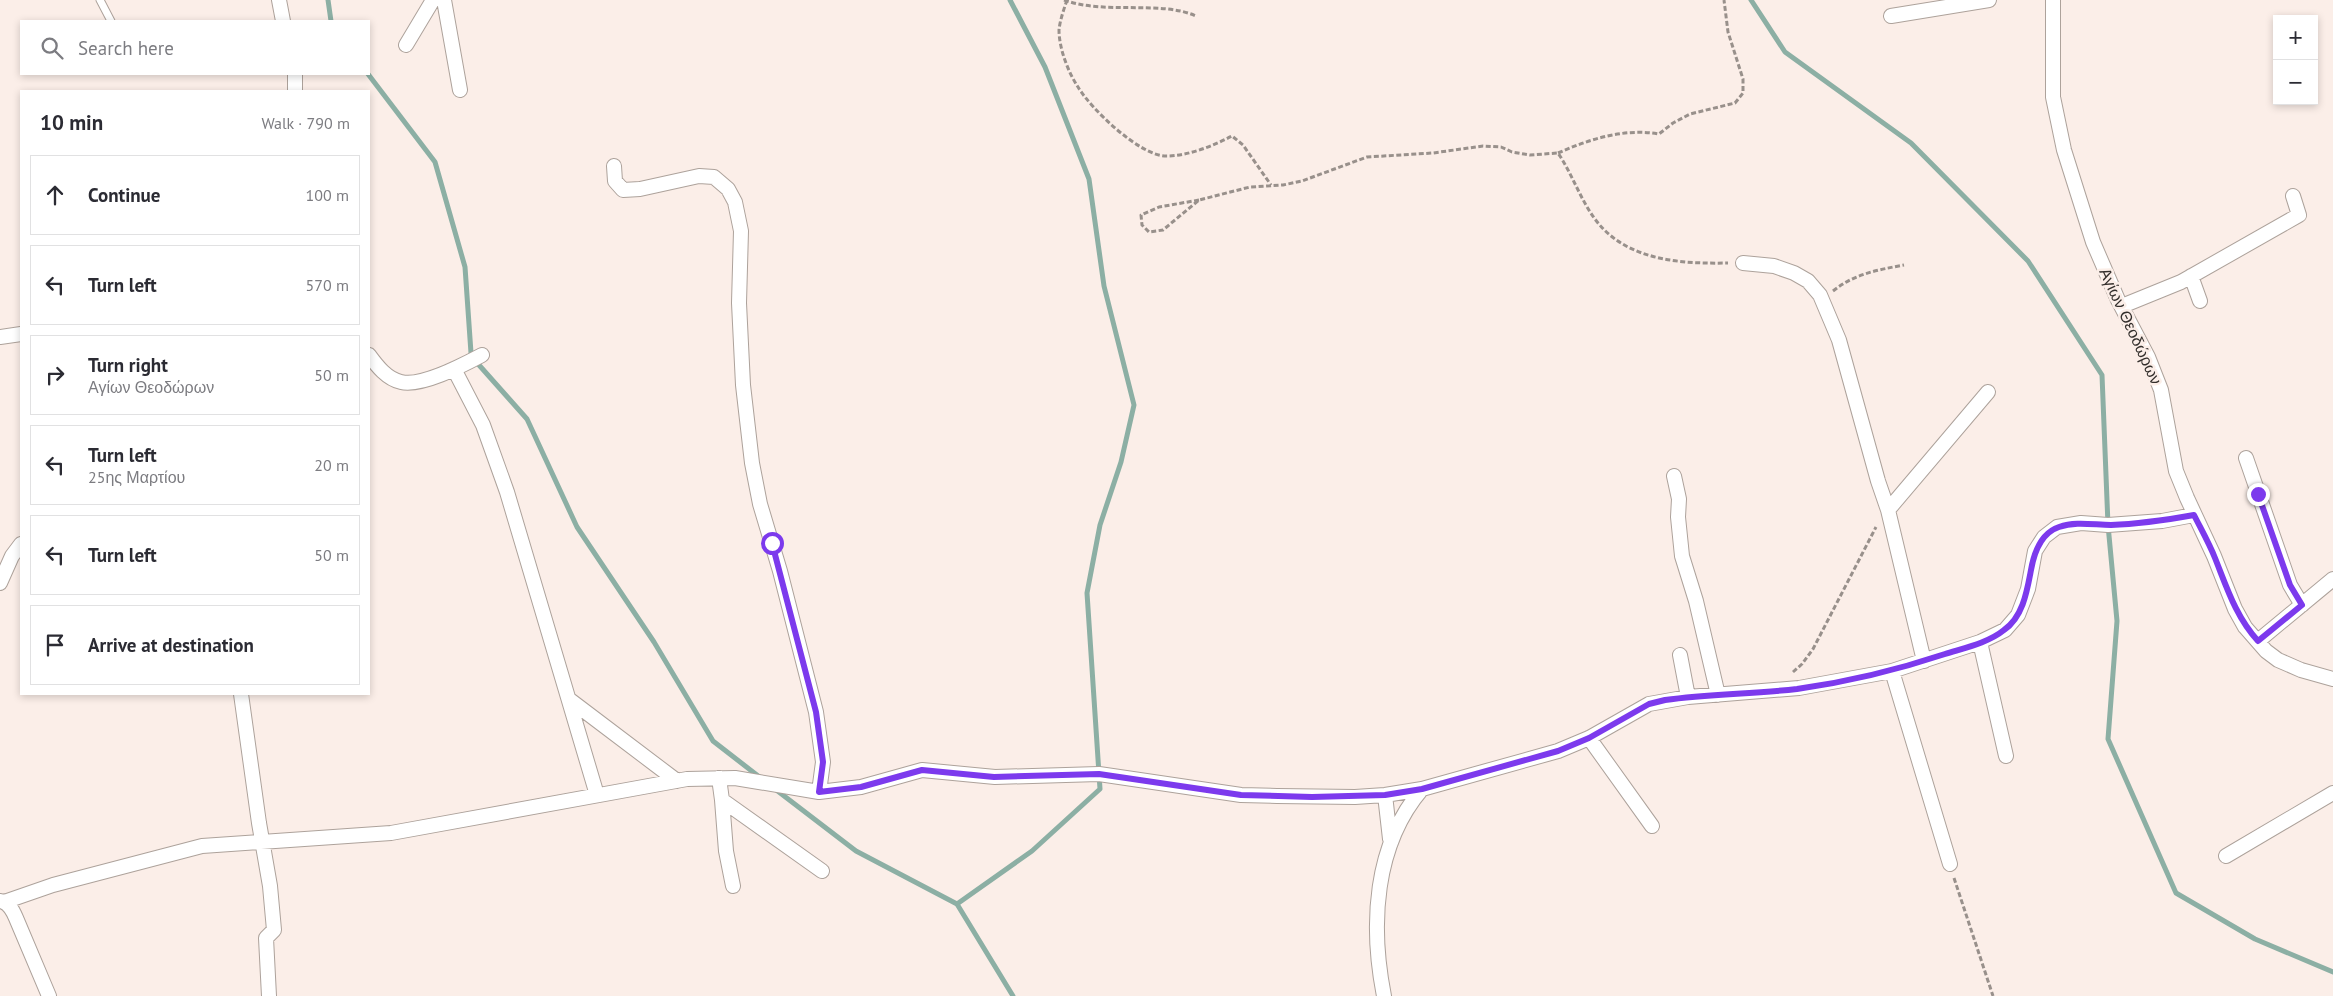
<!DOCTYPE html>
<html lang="en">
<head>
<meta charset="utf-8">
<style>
	:root { --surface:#fff; --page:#f7f7f7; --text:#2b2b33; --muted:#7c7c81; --line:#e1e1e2 }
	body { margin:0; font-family:"PT Sans",sans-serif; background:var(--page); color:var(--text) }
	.controls { position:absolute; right:15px; top:15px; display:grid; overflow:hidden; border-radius:0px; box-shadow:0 2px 8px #0003 }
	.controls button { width:45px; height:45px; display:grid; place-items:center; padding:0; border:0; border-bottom:1px solid var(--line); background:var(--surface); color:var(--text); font:25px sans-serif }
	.stop { position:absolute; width:15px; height:15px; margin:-11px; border:4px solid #7c3aed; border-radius:50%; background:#fff }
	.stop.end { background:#7c3aed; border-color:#fff; box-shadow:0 1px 5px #0008 }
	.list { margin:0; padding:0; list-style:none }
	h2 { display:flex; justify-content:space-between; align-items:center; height:65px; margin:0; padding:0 20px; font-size:21px }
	h2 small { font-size:16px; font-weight:400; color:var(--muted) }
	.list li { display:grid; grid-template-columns:32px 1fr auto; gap:15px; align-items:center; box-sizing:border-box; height:80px; margin:0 10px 10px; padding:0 10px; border:1px solid var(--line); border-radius:0px }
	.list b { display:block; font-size:19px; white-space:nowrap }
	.list p { margin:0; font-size:16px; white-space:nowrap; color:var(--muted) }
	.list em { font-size:16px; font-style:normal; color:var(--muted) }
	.icon { flex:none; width:28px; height:28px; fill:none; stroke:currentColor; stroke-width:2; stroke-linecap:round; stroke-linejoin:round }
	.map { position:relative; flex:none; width:2333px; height:996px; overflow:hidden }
	.search { position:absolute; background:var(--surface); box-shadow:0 2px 8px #0003; left:20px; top:20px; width:350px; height:55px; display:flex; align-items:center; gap:12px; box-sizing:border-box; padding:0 18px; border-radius:0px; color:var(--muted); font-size:19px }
	.panel { position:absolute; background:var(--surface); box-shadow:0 2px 8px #0003; left:20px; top:90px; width:350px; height:605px; border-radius:0px }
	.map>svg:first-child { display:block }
</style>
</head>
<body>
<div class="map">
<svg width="2333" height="996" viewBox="0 0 2333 996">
	<rect width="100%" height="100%" fill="#fbeee8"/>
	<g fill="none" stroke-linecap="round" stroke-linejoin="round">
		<!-- stream -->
		<path stroke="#8cafa4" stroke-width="5" d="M328,0L331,21
			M1751,0L1785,52L1911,143L2028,261L2102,375L2108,525L2117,621L2108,739L2176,893L2255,939L2333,972
			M368,74L435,162L465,267L471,353
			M479,365L527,419L577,527L654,642L713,741L762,779
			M775,789L856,851L957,904L1013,996
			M957,904L1032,851L1100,789L1087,593L1100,525L1121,462L1134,405L1104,286L1089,179L1045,67L1010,0"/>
		<!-- lane casing -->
		<g stroke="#ada29b" stroke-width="9">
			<path id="lane" d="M100,0L111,21"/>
		</g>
		<!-- street casing -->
		<g stroke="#ada29b" stroke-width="16">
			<path id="street" d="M279,0L283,21
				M444,0L460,90
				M2053,0V97L2064,150L2093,242L2118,300L2148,357L2161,390L2176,471L2187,498L2214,556L2235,609L2245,627L2266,651L2278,660L2301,670L2333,679
				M1891,16L1989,0
				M406,45L433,0
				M295,91V74
				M614,166L615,181L623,190L640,189L699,176L714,177L728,189L735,202L741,231L739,303L743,385L752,463L760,504L780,571L816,712L823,762L819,792
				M1743,263L1774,266L1794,273L1808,281L1820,295L1839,340L1878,481L1888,510L1924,661
				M2191,276L2200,301
				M2122,306L2181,282L2299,215L2293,196
				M0,337L21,334
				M369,355C377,366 387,379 401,382C422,387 463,365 482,355
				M454,369L483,425L507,492L597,795
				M2246,458L2290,585L2302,605
				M1674,476L1679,499L1678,517L1682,556L1696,601L1718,695
				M1888,510L1988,392
				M0,583L12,556L21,544
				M2258,641L2333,579
				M1980,642L2006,756
				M1680,655L1688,697
				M1892,671L1950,864
				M241,694L259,823L270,886L274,930L266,938L269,996
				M570,700L677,781
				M1589,738L1652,826
				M719,778L722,800L822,871
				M1385,795L1390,839
				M722,800L726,851L733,886
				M2226,856L2333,793
				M0,901C9,902 13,911 16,918L49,996
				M4,902L53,885L202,846L391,833L687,779L735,778L819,792L861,787L922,770L995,777L1099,774L1241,795L1277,796L1355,797L1385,795L1422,789L1558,751L1589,738L1649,704L1688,697L1799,688L1892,671L1980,642L2005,630L2018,615L2028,589L2035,551L2044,537L2057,527L2081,523L2108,525L2162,521L2194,515
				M1384,996C1370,925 1374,845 1422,789"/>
		</g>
		<!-- path -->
		<path stroke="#98908b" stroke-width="3" stroke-dasharray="5 2.5" stroke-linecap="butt" d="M1064,0C1105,15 1160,0 1196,16
			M1067,0C1064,9 1060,20 1059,30C1059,48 1068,72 1078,87C1091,109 1140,156 1166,156C1188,156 1213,146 1232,136L1243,145L1271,185
			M1558,153C1590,139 1624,128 1659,134L1673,123L1690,114L1735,103L1743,93V79L1728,32L1724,0
			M1199,200L1159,207L1141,215L1142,225L1149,232L1163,230L1199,200L1250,187L1283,185L1302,181L1367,157L1433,153L1483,146L1501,147L1512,152L1530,155L1558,153C1573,175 1581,202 1598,223C1629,261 1683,264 1728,263
			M1833,291C1854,274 1877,270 1904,265
			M1793,672L1802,664L1813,649L1876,527
			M1954,878L1993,996"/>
		<!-- lane -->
		<use href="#lane" stroke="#fff" stroke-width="7"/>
		<!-- street -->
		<use href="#street" stroke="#fff" stroke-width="14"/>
	</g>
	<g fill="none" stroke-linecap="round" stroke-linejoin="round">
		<!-- route -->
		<path stroke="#7c3aed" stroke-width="6" d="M772,543L816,712L823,762L819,792L861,787L922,770L994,777L1099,774L1241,795L1312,797L1385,795L1422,789L1558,751L1589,738L1649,704L1665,700C1709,694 1753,694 1797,689C1847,682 1897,670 1945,654C1964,648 1988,643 2004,630C2023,617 2027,591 2031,570C2034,553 2041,533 2059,527C2076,521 2094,525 2111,525C2139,524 2166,520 2194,515C2201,529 2209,543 2215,558C2227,588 2236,617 2258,641L2302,605L2290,585L2258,494"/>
	</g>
	<g text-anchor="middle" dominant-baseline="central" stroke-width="5" stroke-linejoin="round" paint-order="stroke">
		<!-- street labels -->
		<g font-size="16" fill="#332f2c" stroke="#fbeee8">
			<text transform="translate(2131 326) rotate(65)">Αγίων Θεοδώρων</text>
		</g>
	</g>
</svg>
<div class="controls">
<button>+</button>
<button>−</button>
</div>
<div class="stop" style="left:772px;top:543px"></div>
<div class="stop end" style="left:2258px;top:494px"></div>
<div class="search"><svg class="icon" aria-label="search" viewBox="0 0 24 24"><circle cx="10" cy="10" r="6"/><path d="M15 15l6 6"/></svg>Search here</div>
<section class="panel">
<h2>10 min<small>Walk · 790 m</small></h2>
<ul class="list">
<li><svg class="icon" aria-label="ahead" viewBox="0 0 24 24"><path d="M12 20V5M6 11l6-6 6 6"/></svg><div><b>Continue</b></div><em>100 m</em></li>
<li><svg class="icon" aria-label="left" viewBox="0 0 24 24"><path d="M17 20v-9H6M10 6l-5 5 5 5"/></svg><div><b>Turn left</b></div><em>570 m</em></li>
<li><svg class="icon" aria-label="right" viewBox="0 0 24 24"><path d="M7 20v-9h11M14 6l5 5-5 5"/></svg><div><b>Turn right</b><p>Αγίων Θεοδώρων</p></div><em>50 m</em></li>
<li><svg class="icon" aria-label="left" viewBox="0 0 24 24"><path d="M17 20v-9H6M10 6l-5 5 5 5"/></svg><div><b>Turn left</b><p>25ης Μαρτίου</p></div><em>20 m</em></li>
<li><svg class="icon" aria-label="left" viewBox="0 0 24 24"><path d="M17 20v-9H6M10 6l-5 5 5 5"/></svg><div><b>Turn left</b></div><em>50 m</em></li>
<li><svg class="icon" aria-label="arrive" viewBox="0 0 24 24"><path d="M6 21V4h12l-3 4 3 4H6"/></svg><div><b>Arrive at destination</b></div></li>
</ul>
</section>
</div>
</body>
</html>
